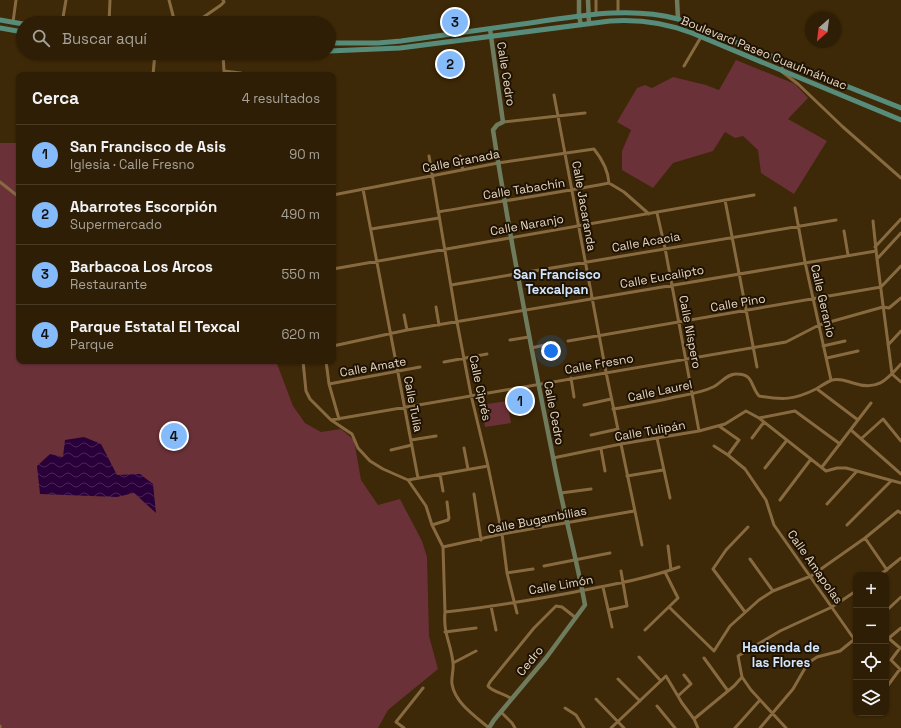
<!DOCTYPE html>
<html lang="es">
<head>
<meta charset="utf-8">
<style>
	:root { --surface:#2e1e05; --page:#36270f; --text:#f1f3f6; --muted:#a7a29a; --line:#493c27; --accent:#86bbfb }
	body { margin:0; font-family:"Space Grotesk",sans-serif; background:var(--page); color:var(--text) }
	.controls { position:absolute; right:12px; bottom:12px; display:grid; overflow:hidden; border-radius:8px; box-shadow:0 1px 3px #0004 }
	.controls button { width:36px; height:36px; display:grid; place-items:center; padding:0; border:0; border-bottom:1px solid var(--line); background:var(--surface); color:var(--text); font:20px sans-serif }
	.compass { position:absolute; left:805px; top:12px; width:36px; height:36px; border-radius:50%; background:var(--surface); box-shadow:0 1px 3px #0004; rotate:208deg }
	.you { position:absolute; left:551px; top:351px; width:14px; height:14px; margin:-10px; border:3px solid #fff; border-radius:50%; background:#1a73e8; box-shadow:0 0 0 6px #1a73e833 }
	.badge { display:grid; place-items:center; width:26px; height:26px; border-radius:50%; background:var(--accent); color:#111; font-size:13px; font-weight:700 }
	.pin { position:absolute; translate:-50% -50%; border:2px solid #fff; box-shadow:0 1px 4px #0006 }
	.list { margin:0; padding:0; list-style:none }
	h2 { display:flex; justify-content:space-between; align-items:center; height:52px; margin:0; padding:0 16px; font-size:17px }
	h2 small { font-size:13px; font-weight:400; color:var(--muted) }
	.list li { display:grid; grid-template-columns:26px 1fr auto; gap:12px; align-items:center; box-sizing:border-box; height:60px; padding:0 16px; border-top:1px solid var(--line) }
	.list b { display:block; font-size:15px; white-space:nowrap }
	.list p { margin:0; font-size:13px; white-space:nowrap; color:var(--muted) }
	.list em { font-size:13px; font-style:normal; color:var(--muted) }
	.icon { flex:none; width:22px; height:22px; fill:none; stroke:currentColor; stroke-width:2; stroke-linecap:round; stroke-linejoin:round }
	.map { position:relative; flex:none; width:901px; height:728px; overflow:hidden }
	.search { position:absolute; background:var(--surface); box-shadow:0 1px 3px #0004; left:16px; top:16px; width:320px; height:44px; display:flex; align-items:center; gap:10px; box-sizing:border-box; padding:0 14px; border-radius:22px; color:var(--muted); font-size:15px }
	.panel { position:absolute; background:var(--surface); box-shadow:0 1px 3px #0004; left:16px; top:72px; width:320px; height:292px; border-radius:8px }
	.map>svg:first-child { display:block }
</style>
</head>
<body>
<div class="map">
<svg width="901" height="728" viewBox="0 0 901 728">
	<defs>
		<pattern id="water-waves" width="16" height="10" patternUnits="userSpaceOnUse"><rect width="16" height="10" fill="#2a003a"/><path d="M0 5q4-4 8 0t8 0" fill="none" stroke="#492455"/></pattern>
	</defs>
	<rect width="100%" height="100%" fill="#3d2807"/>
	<!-- green -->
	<path fill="#6b3138" d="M736,60L795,84L808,98L788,119L827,141L794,194L761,173L758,150L743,136L735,138L725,132L713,151L673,163L653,188L622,170V151L631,130L617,122L637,88L645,85L652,88L673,77L706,85L719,90Z
		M0,143H19V361H276L293,406L305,423L321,432L341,429L354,440L361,480L378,505L400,499L422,541L427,557L429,636L438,669L388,710L378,728H0Z
		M507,401L511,423L485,427L481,405Z"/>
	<!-- water -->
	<path fill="url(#water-waves)" d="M84,437L101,444L117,475L140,474L153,484L156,513L134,493L117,497L40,494L37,466L50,454L63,457L65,440Z"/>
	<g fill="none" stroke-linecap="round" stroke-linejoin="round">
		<!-- street -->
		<path stroke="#886a40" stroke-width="3" d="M169,0L175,23
			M618,0V13
			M596,15V0
			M13,22L16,0
			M62,23L66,0
			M109,23L110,0
			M195,23L221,5L224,2L223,0
			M223,53L224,71L241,73
			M785,61L781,71L798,84L843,127L901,178
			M684,66L701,37
			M153,75L155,53
			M554,95L606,372L642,545
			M503,122L585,113
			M429,156L457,322L471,395L488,466L502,534L507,573L517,613
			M460,156L463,170
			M0,182L19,197
			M363,189L418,478
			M333,195L498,163L594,149C602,159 608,169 609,183
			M725,200L757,367
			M795,208L805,262L831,380
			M438,212C495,202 552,194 609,183L624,192L649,214
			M657,213L665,248L699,431
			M873,221L877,259L892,374
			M371,229L439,218
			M844,231L848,255
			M875,247L901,219
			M877,259L901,233
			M333,269L754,195
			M451,285L836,220
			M436,307L439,325
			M404,315L407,330
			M510,340L529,337
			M568,341L881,287L901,266
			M888,345L901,331
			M333,346L407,330L876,251
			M823,346L845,341
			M531,348L555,343
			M827,358L858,351
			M303,361L306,391L310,399L331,420L352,434L358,448L370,461L383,469L408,480L426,506L432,525L443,547L445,612C443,634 451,643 453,663C454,670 451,677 452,684C455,703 475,716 489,728
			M326,361L329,384L339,419
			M444,362L487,354
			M892,374L901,382
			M571,378L574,397
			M329,384L420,367
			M817,389L858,420
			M584,405L611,399
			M613,409C633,406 652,402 671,398C685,395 701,393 713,387C721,383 728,373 737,374C754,374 750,386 759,396C783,400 794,400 816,389C821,386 827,382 832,380C840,378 846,381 853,383C877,391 886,381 901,364
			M759,418L795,411L840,444
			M331,420L786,342L819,325L883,307L889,308L901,298
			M719,426L739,440L728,455
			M851,430L901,474
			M591,435L618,429
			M657,438L670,498
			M752,438L764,422
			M862,438L883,419L901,441
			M411,440L436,436
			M714,446L728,455L745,469L766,500L774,525L854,639
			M464,448L468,469
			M601,449L605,471
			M391,450L412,445
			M553,458L621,444L699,431L725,424L746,411L759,418L826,471L837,468H846L901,483
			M822,467L871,403
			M765,468L787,440
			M440,474L443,491
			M627,476L663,470
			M408,480L488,466
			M561,493L591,489
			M474,494L481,540
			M780,500L811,459
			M827,504L857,471
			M432,525L448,520L449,518L447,502
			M847,525L891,481
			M865,538L887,570
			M668,546L671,570
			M443,547L502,534L634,511
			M750,559L773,591
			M544,566L610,553
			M507,573L533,569
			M880,575L901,558
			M603,587L612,627
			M491,606L496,630
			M669,607L714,651L730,626L759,600L773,591L811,576L865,538L898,511L901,513
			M608,610L627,606L621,571
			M886,611L901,597
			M445,612C489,607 532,600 575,592C610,585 646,579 679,567
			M745,612L713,569L726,550L748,527
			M645,630L678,598L665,572
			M445,632L476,628
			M886,636L900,648L891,660L901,670
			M889,638L901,628
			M639,657L661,681
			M704,658L728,691
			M453,663L476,651
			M618,679L640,701
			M886,688L900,669
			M678,696L691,684L684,675
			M512,699C505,694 493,692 488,686L490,682L534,628L556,606L562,607L576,618
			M596,699L624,728
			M657,706L675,728
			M565,708L576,715L584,728
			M501,712L512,723L515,728
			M694,719L734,686L742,677
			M0,726V727
			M404,728L396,722L423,688
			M611,728L666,676L682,703L694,719L698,728
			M735,728L760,700
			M760,728L793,689L808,663L817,657L840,651L856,638
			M786,728L751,690L742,677L738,656L780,631L832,607L856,591"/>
		<!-- secondary -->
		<path stroke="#6f7b5d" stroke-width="4.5" d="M579,0V16L581,25
			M588,0L589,24
			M677,0L678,19
			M489,728L494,720L546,658L585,605C576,555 562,506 553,457C531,348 510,239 493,130L497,125L503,122L490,29"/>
		<!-- primary -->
		<path stroke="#578c7b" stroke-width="5" d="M0,20L23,24
			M0,28L23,32
			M329,43H378L401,41C444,35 487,29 530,23C579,16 629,6 678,19L901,108
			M329,51L400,48L610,21C639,19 666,23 692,33L901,120"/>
	</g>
	<g text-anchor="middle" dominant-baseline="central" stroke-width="4" stroke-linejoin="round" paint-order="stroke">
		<!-- street labels -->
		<g font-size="12" fill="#e8d7c1" stroke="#1e1203">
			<text transform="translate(764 53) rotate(22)">Boulevard Paseo Cuauhnáhuac</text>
			<text transform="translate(506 74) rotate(81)">Calle Cedro</text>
			<text transform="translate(461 161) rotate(-11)">Calle Granada</text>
			<text transform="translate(524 189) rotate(-9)">Calle Tabachín</text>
			<text transform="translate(584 206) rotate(80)">Calle Jacaranda</text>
			<text transform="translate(527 225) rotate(-10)">Calle Naranjo</text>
			<text transform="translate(646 242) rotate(-10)">Calle Acacia</text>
			<text transform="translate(662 277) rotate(-10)">Calle Eucalipto</text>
			<text transform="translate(823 301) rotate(77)">Calle Geranio</text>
			<text transform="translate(738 303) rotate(-10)">Calle Pino</text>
			<text transform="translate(690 332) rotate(79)">Calle Níspero</text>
			<text transform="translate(599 364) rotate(-10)">Calle Fresno</text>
			<text transform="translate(373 367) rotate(-10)">Calle Amate</text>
			<text transform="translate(480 388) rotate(78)">Calle Ciprés</text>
			<text transform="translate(660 391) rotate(-12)">Calle Laurel</text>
			<text transform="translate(413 404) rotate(79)">Calle Tulia</text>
			<text transform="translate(554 413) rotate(79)">Calle Cedro</text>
			<text transform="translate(650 431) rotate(-10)">Calle Tulipán</text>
			<text transform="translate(537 520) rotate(-11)">Calle Bugambilias</text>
			<text transform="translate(815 567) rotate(55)">Calle Amapolas</text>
			<text transform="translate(561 585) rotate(-10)">Calle Limón</text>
			<text transform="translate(530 661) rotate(-51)">Cedro</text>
		</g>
		<!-- neighbourhood labels -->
		<g font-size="13" font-weight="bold" fill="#d2e6fe" stroke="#1e1203">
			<text x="557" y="274">San Francisco<tspan x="557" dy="15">Texcalpan</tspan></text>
			<text x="781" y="647">Hacienda de<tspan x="781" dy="15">las Flores</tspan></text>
		</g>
	</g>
</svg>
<div class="controls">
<button>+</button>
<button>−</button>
<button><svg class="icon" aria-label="locate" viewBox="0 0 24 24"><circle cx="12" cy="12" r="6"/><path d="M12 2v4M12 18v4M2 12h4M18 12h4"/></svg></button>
<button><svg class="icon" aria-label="layers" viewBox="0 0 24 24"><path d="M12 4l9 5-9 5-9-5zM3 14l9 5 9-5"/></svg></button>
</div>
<svg class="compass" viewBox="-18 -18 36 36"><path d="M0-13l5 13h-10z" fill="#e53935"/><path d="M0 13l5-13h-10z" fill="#a7a29a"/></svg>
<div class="you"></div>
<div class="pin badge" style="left:520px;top:401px">1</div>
<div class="pin badge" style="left:450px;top:64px">2</div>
<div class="pin badge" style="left:455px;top:22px">3</div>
<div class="pin badge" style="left:174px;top:436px">4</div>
<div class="search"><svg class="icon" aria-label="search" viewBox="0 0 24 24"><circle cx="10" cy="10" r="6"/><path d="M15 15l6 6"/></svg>Buscar aquí</div>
<section class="panel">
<h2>Cerca<small>4 resultados</small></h2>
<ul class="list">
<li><span class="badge">1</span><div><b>San Francisco de Asis</b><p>Iglesia · Calle Fresno</p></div><em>90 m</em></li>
<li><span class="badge">2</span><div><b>Abarrotes Escorpión</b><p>Supermercado</p></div><em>490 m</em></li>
<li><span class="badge">3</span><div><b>Barbacoa Los Arcos</b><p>Restaurante</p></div><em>550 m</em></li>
<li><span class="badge">4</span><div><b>Parque Estatal El Texcal</b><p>Parque</p></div><em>620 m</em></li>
</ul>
</section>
</div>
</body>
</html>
